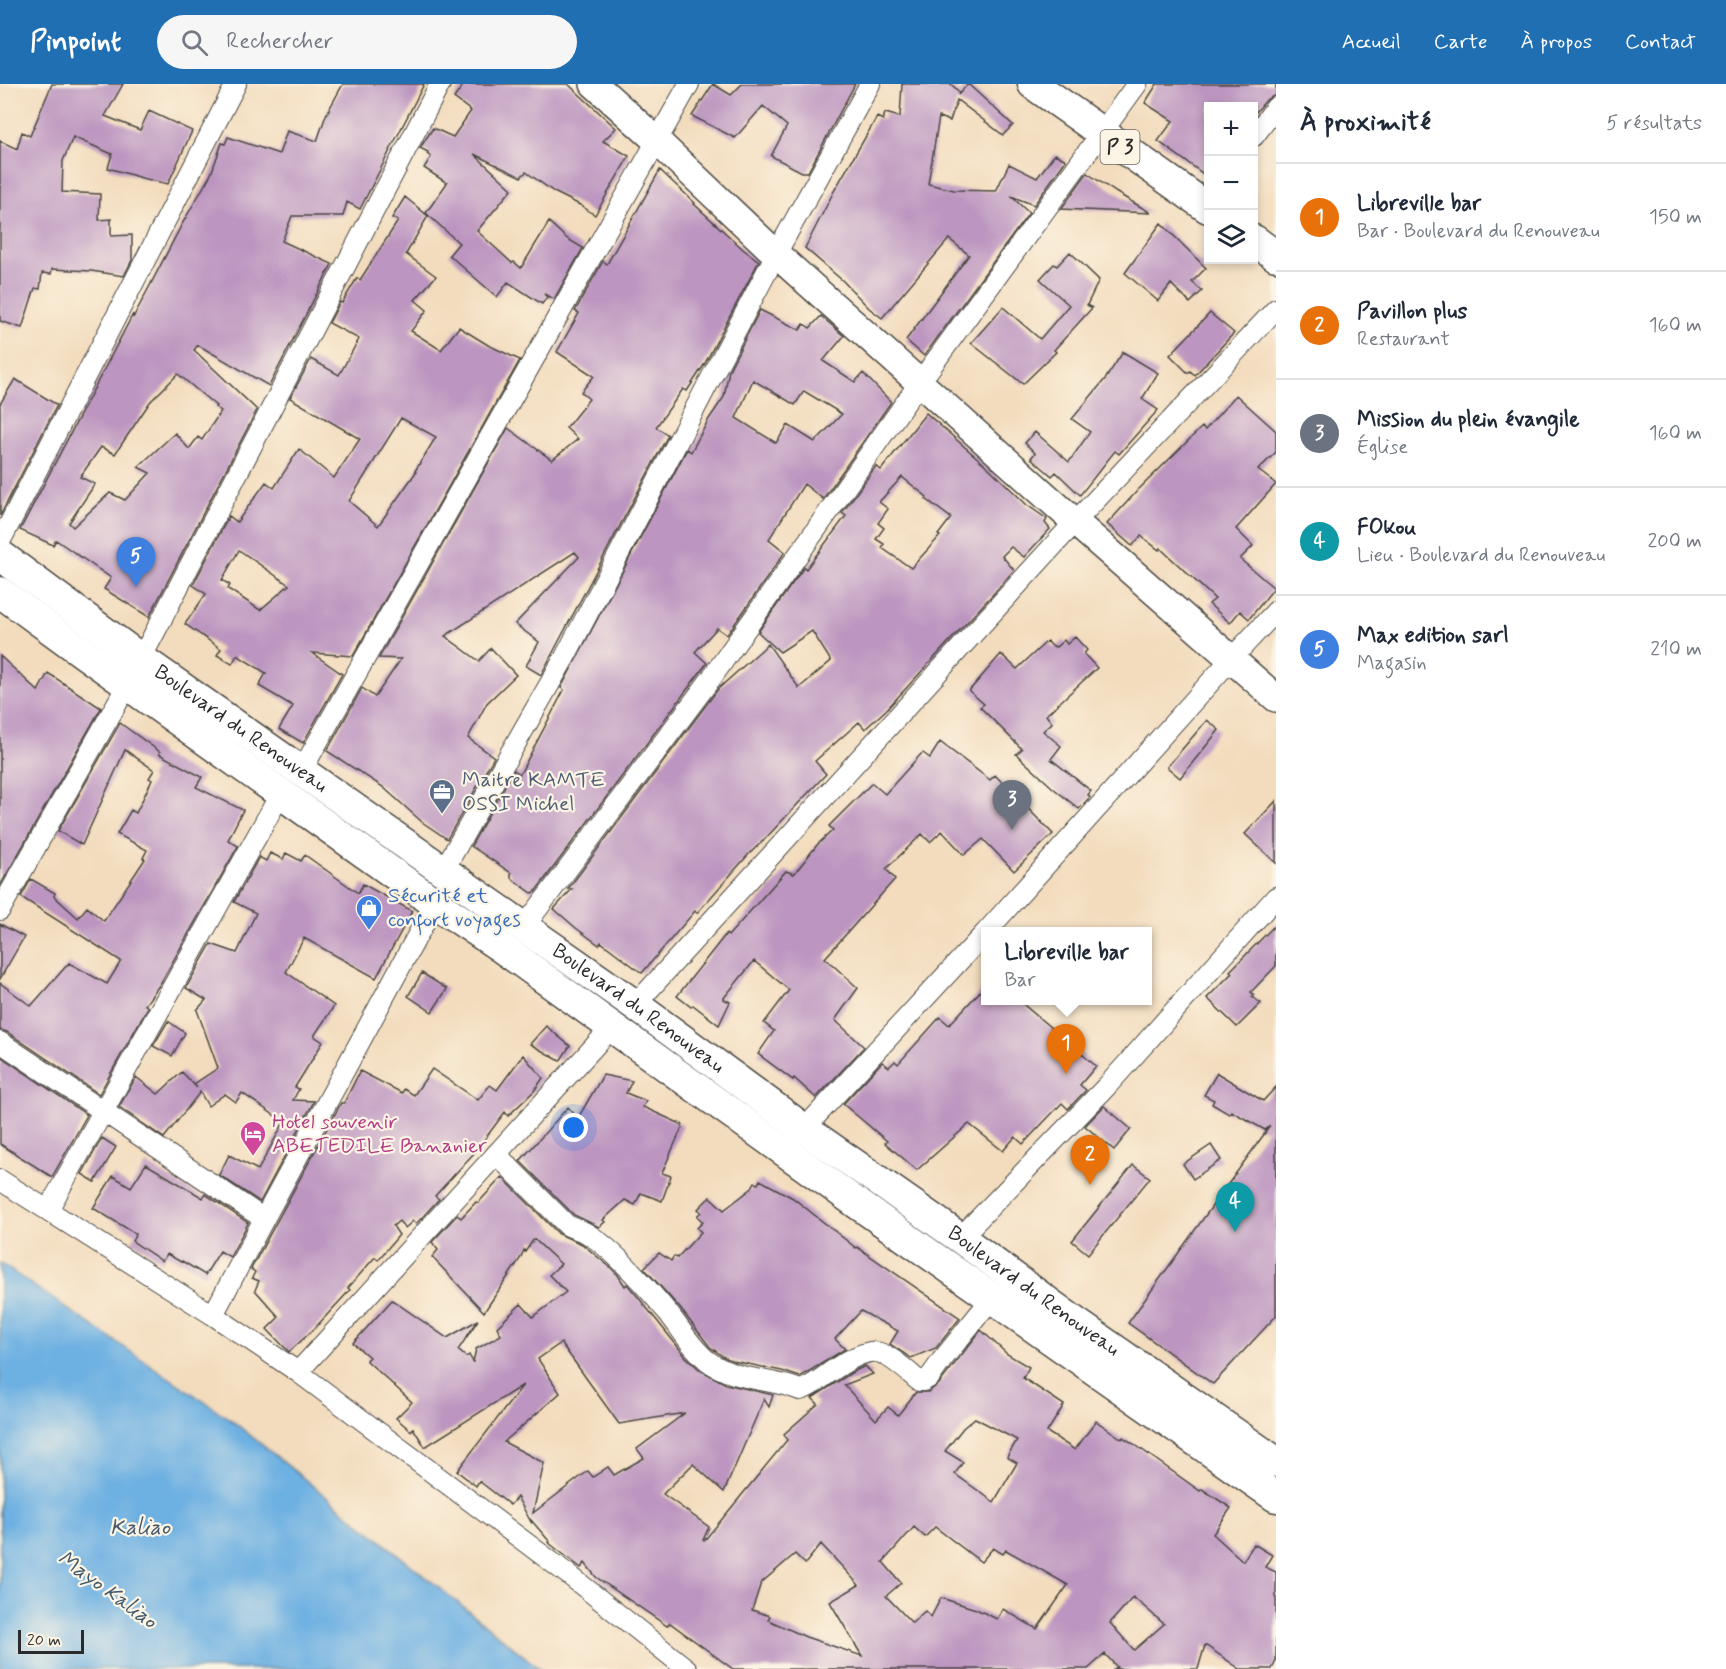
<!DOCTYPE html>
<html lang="fr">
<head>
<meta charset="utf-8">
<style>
	:root { --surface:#fff; --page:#f6f6f7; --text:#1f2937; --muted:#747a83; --line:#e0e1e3; --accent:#1f6fb2 }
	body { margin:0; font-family:Mynerve,sans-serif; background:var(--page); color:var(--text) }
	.controls { position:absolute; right:18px; top:18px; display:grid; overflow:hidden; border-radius:0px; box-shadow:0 3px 9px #0003 }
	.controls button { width:54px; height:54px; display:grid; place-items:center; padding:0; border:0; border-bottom:2px solid var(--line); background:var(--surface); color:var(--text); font:30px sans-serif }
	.scale { position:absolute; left:18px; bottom:15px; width:66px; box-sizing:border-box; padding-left:6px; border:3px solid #2b2b2b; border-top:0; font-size:16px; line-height:21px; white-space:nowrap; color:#2b2b2b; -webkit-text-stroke:4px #fcf5e5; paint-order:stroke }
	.you { position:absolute; left:574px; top:1044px; width:21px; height:21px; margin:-15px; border:4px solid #fff; border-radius:50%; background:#1a73e8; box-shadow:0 0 0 9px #1a73e833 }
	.badge { display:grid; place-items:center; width:39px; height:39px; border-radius:50%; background:var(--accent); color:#fff; font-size:20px; font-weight:700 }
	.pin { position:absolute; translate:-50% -50px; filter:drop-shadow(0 2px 3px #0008) }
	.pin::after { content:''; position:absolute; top:32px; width:21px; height:18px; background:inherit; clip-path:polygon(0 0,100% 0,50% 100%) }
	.popup { position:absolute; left:981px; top:843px; width:171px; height:78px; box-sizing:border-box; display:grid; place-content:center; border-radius:0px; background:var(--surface); filter:drop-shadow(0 2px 4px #0005); font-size:20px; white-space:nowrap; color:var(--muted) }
	.popup b { font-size:22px; color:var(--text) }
	.popup::after { content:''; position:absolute; left:50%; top:100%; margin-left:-12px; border:12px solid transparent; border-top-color:var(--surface) }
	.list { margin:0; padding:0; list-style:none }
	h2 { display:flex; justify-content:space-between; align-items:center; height:78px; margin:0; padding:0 24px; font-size:26px }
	h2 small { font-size:20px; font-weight:400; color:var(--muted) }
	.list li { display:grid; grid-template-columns:39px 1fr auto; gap:18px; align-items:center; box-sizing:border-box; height:108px; padding:0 24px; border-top:2px solid var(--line) }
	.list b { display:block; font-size:22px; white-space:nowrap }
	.list p { margin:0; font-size:20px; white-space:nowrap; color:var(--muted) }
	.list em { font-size:20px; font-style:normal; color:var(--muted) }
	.icon { flex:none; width:33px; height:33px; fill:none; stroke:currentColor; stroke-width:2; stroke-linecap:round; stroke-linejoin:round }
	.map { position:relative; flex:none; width:1276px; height:1585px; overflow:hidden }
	header { display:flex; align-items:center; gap:36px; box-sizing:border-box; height:84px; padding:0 30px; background:var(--accent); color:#fff }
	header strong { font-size:28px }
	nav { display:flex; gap:33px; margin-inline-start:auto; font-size:21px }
	.search { width:420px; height:54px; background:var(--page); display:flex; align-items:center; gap:15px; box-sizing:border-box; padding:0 21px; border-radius:33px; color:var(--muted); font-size:22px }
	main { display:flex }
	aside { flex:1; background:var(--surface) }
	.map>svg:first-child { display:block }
</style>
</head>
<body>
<header>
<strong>Pinpoint</strong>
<div class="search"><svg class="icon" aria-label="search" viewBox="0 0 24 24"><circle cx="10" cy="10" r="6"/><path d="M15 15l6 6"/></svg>Rechercher</div>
<nav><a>Accueil</a><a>Carte</a><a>À propos</a><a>Contact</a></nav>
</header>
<main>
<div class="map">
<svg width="1276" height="1585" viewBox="0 0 1276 1585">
	<rect width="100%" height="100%" fill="#fcf5e5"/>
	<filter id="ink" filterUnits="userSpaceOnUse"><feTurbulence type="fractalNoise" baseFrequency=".0167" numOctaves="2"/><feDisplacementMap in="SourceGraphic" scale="12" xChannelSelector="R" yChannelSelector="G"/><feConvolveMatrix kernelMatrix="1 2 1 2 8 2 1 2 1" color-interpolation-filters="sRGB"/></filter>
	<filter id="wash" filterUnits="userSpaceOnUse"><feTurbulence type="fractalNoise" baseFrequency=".008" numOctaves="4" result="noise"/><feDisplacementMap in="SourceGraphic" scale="24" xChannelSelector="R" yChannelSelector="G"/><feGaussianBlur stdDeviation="1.35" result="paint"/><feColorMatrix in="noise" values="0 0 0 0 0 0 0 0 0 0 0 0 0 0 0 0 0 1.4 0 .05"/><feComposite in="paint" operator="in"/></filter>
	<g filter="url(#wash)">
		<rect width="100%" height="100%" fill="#f3dcbd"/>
		<!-- water -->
		<path fill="#6db0e2" stroke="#4c6e86" stroke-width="1.5" d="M0,1179L230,1335L540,1585H0Z"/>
		<g id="blocks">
			<!-- building -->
			<path fill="#bc95c0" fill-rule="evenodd" d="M52,0H123L105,32L140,46L149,27L192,47L168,100L142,94L108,84L112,70L73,53L63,77L62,108L100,110L99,136L111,135V152L132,151V176L124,192L91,187L52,185L51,190L42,189L40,205L35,204L22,244L0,237V57L17,65L22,48L30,52Z
				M343,0H424L360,125L347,118L343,132H292L282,157L332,180L269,302L198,261L194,266L257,326L149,533L104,505L111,494L56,456L53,461L20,446L133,230V234L181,142L211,90L222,59L225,60L228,53L279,70L287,47L317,57L326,31ZM178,290L216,322L215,323L221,327L202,356L198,353L189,365L175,349L138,383L150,389L125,416L110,409L73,443L69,439L95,400L80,393L101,363L115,370L150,318Z
				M464,0H568L616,44L603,57L629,72L595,131L580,121L554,108L526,88L521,93L474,70L512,105L477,147L512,179L514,178L521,184L549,138L566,154L583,164L554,215L544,210L547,213L542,220L508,198L497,213L449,171L459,159L426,129L447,99L424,84L431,73L427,70L428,68L420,64L433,44L453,53L471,27L454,14Z
				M713,0L731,11L742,0H855L808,88H802L771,72L787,42L763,22L735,54L692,32Z
				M902,0H951L959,8L958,11L968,0L1013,41L1003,51L957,16L950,37L939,33L928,100L954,106L996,107L1009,80L1037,94L1055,70L1066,76L1034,121L1011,112L1029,129L924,272L906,256L969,171L949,155L882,234L869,224L843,197L805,164L834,107L877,33L883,36L885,29L900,33Z
				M1157,0H1276V11L1267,15L1256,28L1254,26V22H1209V94L1158,57L1173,37L1145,19Z
				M660,86L695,119L694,120L744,166L759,177L704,281L687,307L683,305L656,343L668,351L541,591L526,582L539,558L515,540L579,473L575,468L445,552L479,577L491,564L516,591L487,619L468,654L494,673L447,755L422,738L383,703L327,667L362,604L375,613L401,575L379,574L508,344L552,376L578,355L566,344L589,315L581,308L594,292L557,268L579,229L575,227L603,177L607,180Z
				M1087,89L1117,109L1151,129L1061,125Z
				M405,113L428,132L406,170L436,192L415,216L427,226L411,247L441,266L459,243L488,261L520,276L353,572L312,569L342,590L303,659L279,645L293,622L259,602L266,589L237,571L232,580L217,571L221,565L185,540L206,510L193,501L229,432L237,438L266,398L274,404L299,365L334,394L360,355L290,314L311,275L339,291L359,255L329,239L340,218L342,219L357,194L360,196L398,137L392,134ZM401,334L436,353L415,387L416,388L378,442L349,417ZM239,466L289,501L260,526L228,505L230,501L222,496Z
				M1161,139L1206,184L1192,198L1202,207L1190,219L1171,200L1158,217L1125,189Z
				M1070,168L1099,196L1087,221L1092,224L1054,266L1056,268L1023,300L971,259L1003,223L1040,255L1069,221L1040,195L1054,180L1057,182Z
				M760,226L800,246L804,240L810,244L821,232L844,252L823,277L855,298L863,289L891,318L823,415L804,400L769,455L785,468L727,551L717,544L695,568L707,579L535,808L532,809L511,794V789L471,762L514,686L520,690L564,606L561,604L687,365L691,368L709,335L724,313L729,286ZM753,296L795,321L804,307L842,330L815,358L788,341L776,359L736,334Z
				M1210,229L1234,249L1195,291L1190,287L1188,289L1170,271Z
				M1123,268L1158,289L1142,315L1158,326L1119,370L1115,367L1080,411L1056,388L1052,392L1031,374L1035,369L1025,359L1035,348L1069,378L1090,348L1072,335L1106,294Z
				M15,295L57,321L0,432V320Z
				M1236,311L1276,347V368L1258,386L1276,400L1236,445L1253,462L1240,475L1274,504L1249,535L1240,527L1230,539L1209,520L1215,515L1160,464L1159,466L1141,452L1132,462L1107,440L1139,405L1202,343L1205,346Z
				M926,329L990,385L1027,421L1047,435L1045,439L1050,445L1024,473L1011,463L1002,472L1014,486L995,508L886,626L865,645L859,638L815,677L826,690L765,755L748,771L697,829L695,827L642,889L601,858L599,861L576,844L554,825L572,805H568L718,605L768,560L799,604L831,577L812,547L780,568L758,548L804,483L806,485L846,432L842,429L876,382L881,386ZM902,393L927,413L926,415L951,434L938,451L940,452L911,484L882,464L884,460L876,455L884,444L878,439L888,425L879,418Z
				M1075,553L1087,566L1084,570L1097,584L1046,631L1052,639L1043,647L1061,662L1051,675L1091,707L1088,711L1090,713L1079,725L1053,704L1016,670L1022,665L980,623L984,620L969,607L1001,570L1017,585L1047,557L1053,563L1054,562L1056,563L1064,556L1067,560Z
				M0,572L38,607L48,589L101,624L0,802Z
				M1207,636L1219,646L1180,694L1167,683Z
				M120,639L160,668L159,670L202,693L196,703L243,726L228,756L238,762L160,900L145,921L148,923L99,1010L7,948L0,946V899L31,922L69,879L107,900L121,877L21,813L31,795L55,809L54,812L78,834L87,823L104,837L145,775L143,774L147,766L117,750L131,726L136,729L152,696L149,694L154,686L125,666L82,761L58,747Z
				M940,658L990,696L995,691L1053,750L1014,787L983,755L964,771L942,747L930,758L922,750L886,785L895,795L825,874L858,904L835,936L864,963L816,1014L794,994L793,996L758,970L774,947L764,939L789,906L754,877L723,915L730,918L719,941L693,921L691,923L677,912L726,850L728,852L786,787L794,790L817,761L833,746L829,742L872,699L885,710L921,670L923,669L930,674Z
				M1276,717V779L1245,750Z
				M270,769L283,775L286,769L301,777L305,771L358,809L363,800L412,827L376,894L304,854L286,888L334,922L314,952L323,958L295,1003L299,1005L293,1016L314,1017L260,1118L219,1091L229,1071L258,1086L284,1038L242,1009L236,1018L225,1010L208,1022L200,1008L164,1054L119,1023L136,993L158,1010L182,988L197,1004L194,1000L218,984L197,926L206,916L186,904L211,860L237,869L256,829L234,818L259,773L266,777Z
				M0,840L24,853L0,895Z
				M1276,840V882L1251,908L1254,911L1252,913L1261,919L1237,943L1207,914L1232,889L1230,887Z
				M422,889L447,905L432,928L408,912Z
				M985,902V916H1018L1096,982L1080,1001L1086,1006L1068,1025L1062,1019L1023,1060L1015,1053L1003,1067L969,1040L917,1086L885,1059L887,1057L843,1020L882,978L889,983L895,977L898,980L940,933L949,941Z
				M168,937L185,949L172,972L153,962Z
				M546,942L570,962L560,977L530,960Z
				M523,971L543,994L534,1007L508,1032L505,1028L475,1068L435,1112L439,1115L416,1140L413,1137L405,1144L399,1137L393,1142L399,1151L378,1176L375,1173L348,1204L350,1206L314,1245L289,1268L267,1245L279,1233L255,1206L259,1197L252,1194L255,1188L251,1185L341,1019H344L360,987L402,1009L404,1005L414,1011L432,985L478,1016L490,1001L497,1006Z
				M0,972L87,1031L52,1093L0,1060Z
				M1217,989L1263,1017L1276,1003V1232L1213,1300L1128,1239L1270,1042L1265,1046L1231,1027L1229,1030L1212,1020L1214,1016L1204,1011Z
				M603,991L632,997L626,1009L646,1017L643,1023L683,1041L662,1089L671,1092L662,1117L641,1109L635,1121L625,1116L603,1136L605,1138L599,1143L574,1131L520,1077L568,1023L578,1034Z
				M1104,1022L1131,1045L1114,1066L1085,1042Z
				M102,1054L116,1063L95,1098L82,1090Z
				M1211,1061L1221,1076L1193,1095L1183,1080Z
				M146,1080L203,1114L205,1110L248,1139L230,1173L220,1167L205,1191L182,1177L181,1178L167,1170L162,1177L132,1157L136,1150L93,1124L113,1092L131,1103Z
				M1133,1081L1150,1094L1088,1170L1072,1157Z
				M502,1093L559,1150L582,1160L610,1183L618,1191L625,1202L627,1200L638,1213L686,1273L700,1286L726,1300L773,1311L769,1323L764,1315L724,1408L693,1380L663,1410L709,1443L703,1456L704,1457L787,1356L784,1350L818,1320L812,1314L851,1289L865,1282L873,1290L844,1301L876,1336L888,1323L898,1331L916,1308H928L939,1300L981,1246L1007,1270L1029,1283L1023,1294L1064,1321L1047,1348L1075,1366L1096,1337L1122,1355L1123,1353L1134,1360L1200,1407L1202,1405L1231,1424L1213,1450L1243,1477L1254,1460L1272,1471L1265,1483L1276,1488V1577L1272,1585H1240L1205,1561L1198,1585H1114L1117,1583L1105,1570L1088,1585H733L670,1539L667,1542L596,1493L585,1479L581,1484L549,1459L550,1458L531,1436V1438L517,1413L510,1421L479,1397L476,1402L457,1387L523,1301L425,1363L413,1344L411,1347L396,1334L412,1318L366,1276L369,1273L353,1259L392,1216L447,1254L478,1236L458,1266L466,1273L469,1271L473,1278L476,1265L501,1251L497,1243L521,1220L533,1233L566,1208L549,1191L561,1180L534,1155L525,1168L524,1166L520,1175L484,1228L432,1173L438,1166L432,1158L457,1131L461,1134L476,1118L478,1119ZM561,1259L619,1340L685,1329L637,1365L644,1374L614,1391L608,1383L593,1393L588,1387L533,1429L544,1379L504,1358L560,1309L538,1275ZM975,1334L1017,1356L1007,1373L1017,1379L994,1418L955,1390L963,1378L945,1367L963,1344ZM914,1443L925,1453L935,1443L981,1478L993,1464L1003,1470L1006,1466L1068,1501L1037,1545L1003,1525L997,1535L976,1525L941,1514L931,1533L925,1527L912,1539L886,1512L901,1499L883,1478ZM821,1460L859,1501L830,1518L862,1572L806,1553L768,1536L770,1532L752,1526L761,1499L795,1470L805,1480ZM1133,1513L1164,1540L1134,1566L1110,1539Z
				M760,1096L793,1114L856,1164L857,1163L960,1234L936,1264L911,1274L890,1260L898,1247L861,1227L835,1255L845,1265L800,1293L782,1287L733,1277L724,1273L710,1263L679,1223L644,1184L659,1169L671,1177L674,1172L677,1174L701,1148L697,1144L703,1138L697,1132L701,1128L698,1125L710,1113L724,1126L751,1105L755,1098L758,1100Z"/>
		</g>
	</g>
	<g filter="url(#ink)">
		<use href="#blocks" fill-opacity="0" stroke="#494641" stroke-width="1.5"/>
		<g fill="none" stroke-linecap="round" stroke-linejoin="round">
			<!-- minor casing -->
			<g stroke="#494641" stroke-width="22">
				<path id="minor" d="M1254,52L1276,23
					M0,458L236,0
					M141,575L440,0
					M302,686L689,0
					M443,787L565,573L776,170L870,0
					M0,826L128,600
					M524,843L710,596L920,298L1137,0
					M986,848L1232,574L1276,527
					M635,921L1075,438L1276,225
					M0,958L264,1135
					M804,1045L985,849
					M496,1070L567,1141C574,1145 582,1146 588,1150C614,1166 644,1200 664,1224C679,1241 690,1263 708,1277C734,1297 771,1294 800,1306C811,1303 820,1295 829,1289C839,1282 863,1266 876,1268C890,1270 908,1288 919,1297H923L930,1293L942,1276L992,1214
					M0,1096L213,1231L298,1288L569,1491L687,1585
					M48,1126L281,709
					M960,1154L1107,1002L1276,813
					M213,1231L264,1135L435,819
					M298,1288L612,943"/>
			</g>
			<!-- secondary casing -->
			<g stroke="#494641" stroke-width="30">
				<path id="secondary" d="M594,0L656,56L776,170L1075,438L1276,614"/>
			</g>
			<!-- primary casing -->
			<g stroke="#494641" stroke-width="33">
				<g id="primary">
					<path d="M1033,0L1208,124"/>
					<path d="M1254,156L1276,172"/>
					<path id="s1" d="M0,471L141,575L635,921L804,1045L960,1154L1075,1238L1276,1378"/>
					<path d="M0,508L86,571L435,819L502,864L858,1120L1276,1413"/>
				</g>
			</g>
			<!-- minor -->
			<use href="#minor" stroke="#fff" stroke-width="20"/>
			<!-- secondary -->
			<use href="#secondary" stroke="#fff" stroke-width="27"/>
			<!-- primary -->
			<use href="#primary" stroke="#fff" stroke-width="30"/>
		</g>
	</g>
	<!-- icons -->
	<defs>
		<g id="office-pin" transform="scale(1.35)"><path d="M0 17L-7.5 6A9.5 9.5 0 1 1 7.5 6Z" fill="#5c6f8a" stroke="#fcf5e5"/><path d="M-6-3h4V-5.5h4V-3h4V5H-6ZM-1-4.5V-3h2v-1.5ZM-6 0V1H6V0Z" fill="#fff"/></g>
		<g id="shop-pin" transform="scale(1.35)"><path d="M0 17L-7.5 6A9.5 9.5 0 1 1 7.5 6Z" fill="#3f7fe0" stroke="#fcf5e5"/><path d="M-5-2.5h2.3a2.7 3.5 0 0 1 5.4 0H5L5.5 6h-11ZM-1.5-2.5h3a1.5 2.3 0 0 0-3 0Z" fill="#fff"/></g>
		<g id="hotel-pin" transform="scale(1.35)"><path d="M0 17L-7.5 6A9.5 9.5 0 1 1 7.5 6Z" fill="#d1479c" stroke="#fcf5e5"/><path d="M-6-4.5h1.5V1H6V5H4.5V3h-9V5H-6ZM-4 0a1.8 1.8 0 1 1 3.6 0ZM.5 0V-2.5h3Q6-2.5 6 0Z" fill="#fff"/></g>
	</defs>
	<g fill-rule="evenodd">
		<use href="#office-pin" x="442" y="708"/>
		<use href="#shop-pin" x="369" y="824"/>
		<use href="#hotel-pin" x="253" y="1050"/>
	</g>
	<g text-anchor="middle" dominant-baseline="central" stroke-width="4.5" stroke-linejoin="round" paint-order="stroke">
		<!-- shield labels -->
		<rect fill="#fcf5e5" stroke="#6a6863" stroke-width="1.5" x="1100.5" y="46" width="39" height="34" rx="4.5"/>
		<g font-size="20" font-weight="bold" fill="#2b2b2b">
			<text x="1120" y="63">P 3</text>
		</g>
		<!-- street labels -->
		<g font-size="21" fill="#2b2b2b" stroke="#fcf5e5">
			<text stroke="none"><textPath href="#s1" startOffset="297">Boulevard du Renouveau</textPath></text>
			<text stroke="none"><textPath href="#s1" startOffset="783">Boulevard du Renouveau</textPath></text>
			<text stroke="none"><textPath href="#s1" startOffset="1269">Boulevard du Renouveau</textPath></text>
		</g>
		<!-- service labels -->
		<g font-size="21" fill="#4e5e75" stroke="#fcf5e5" text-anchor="start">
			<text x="462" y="696">Maitre KAMTE<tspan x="462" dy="24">OSSI Michel</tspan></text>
		</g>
		<!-- shop labels -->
		<g font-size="21" fill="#366cbe" stroke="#fcf5e5" text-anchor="start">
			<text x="388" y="812">Sécurité et<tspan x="388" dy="24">confort voyages</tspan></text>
		</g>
		<!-- hotel labels -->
		<g font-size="21" fill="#b23c85" stroke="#fcf5e5" text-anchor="start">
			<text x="272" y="1038">Hotel souvenir<tspan x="272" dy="24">ABETEDILE Bananier</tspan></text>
		</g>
		<!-- water labels -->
		<g font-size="22" font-style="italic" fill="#425a6b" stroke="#fcf5e5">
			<text x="140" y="1444">Kaliao</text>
			<text transform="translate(107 1506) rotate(36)">Mayo Kaliao</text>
		</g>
	</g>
</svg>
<div class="controls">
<button>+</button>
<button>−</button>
<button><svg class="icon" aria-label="layers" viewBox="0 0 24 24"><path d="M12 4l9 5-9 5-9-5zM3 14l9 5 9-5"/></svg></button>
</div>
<div class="scale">20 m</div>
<div class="you"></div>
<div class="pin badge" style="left:1066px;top:990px;background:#e8710a">1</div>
<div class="popup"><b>Libreville bar</b>Bar</div>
<div class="pin badge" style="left:1090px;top:1101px;background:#e8710a">2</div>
<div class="pin badge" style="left:1012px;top:746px;background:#6b7280">3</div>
<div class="pin badge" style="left:1235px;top:1148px;background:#0f9aa8">4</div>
<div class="pin badge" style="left:136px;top:503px;background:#3f7fe0">5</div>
</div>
<aside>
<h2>À proximité<small>5 résultats</small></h2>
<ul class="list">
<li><span class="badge" style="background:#e8710a">1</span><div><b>Libreville bar</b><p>Bar · Boulevard du Renouveau</p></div><em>150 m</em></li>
<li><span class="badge" style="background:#e8710a">2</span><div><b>Pavillon plus</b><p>Restaurant</p></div><em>160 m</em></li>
<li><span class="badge" style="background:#6b7280">3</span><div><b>Mission du plein évangile</b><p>Église</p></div><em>160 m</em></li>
<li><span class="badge" style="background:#0f9aa8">4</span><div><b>FOkou</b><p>Lieu · Boulevard du Renouveau</p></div><em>200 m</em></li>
<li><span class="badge" style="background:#3f7fe0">5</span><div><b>Max edition sarl</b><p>Magasin</p></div><em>210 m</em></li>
</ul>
</aside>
</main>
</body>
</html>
